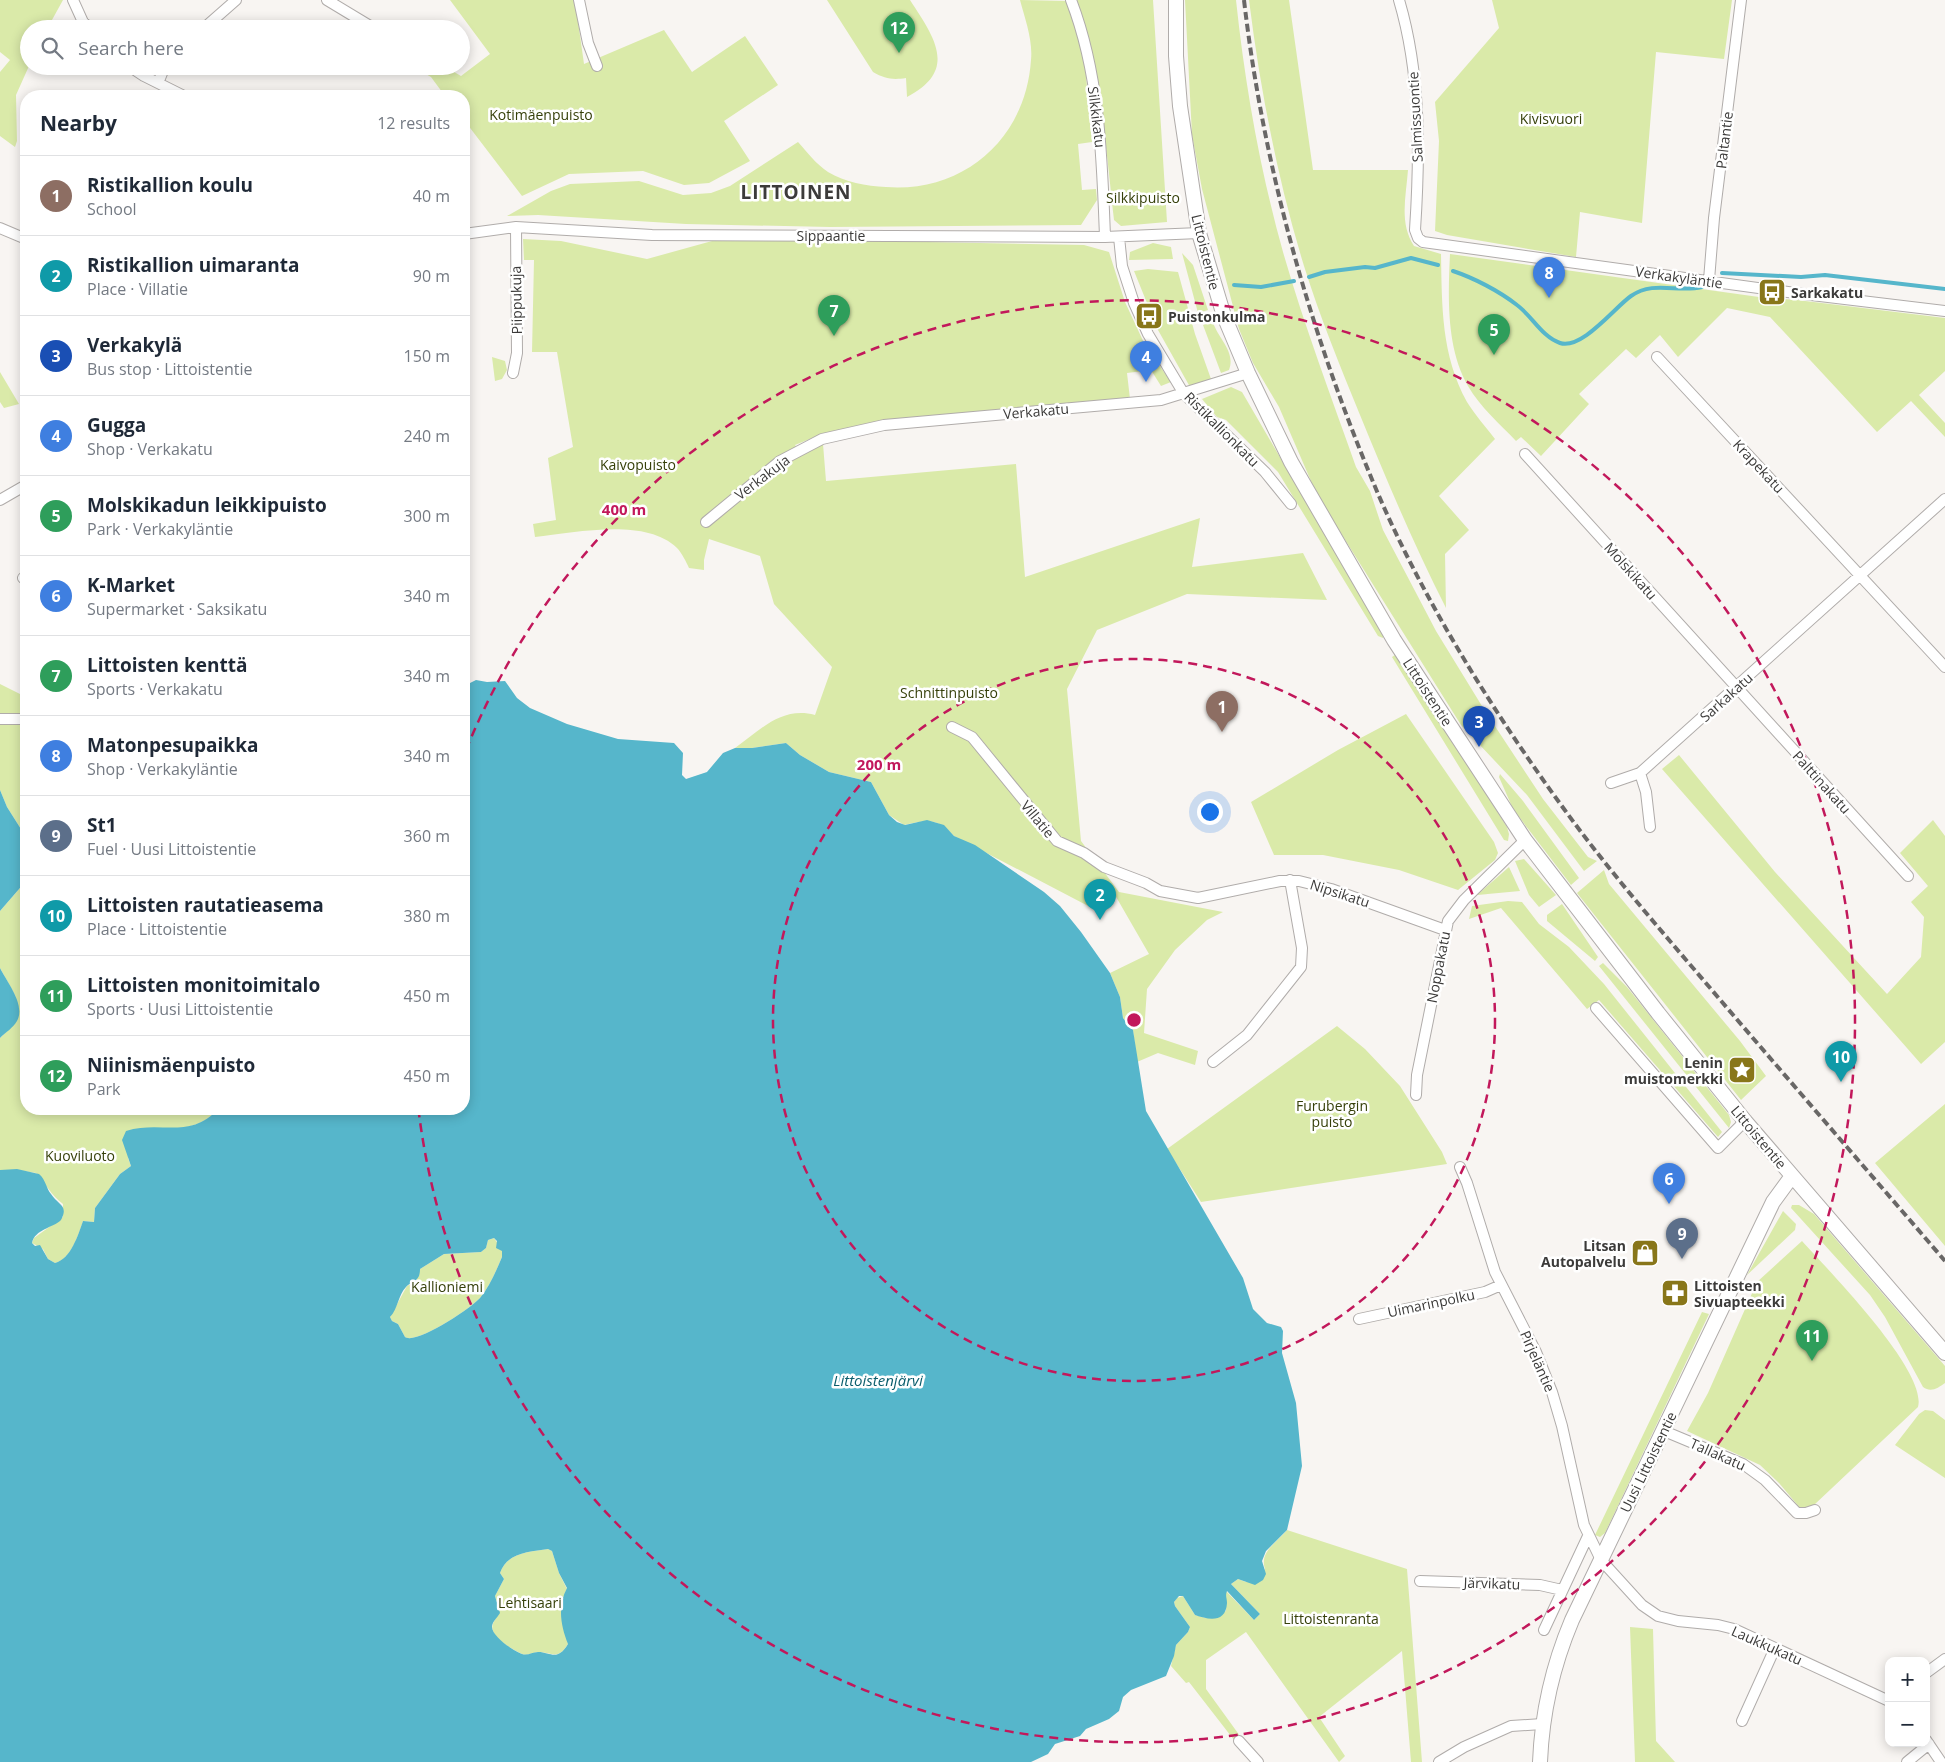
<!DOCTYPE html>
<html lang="en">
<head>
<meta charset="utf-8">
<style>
	:root { --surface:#fff; --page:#f6f6f7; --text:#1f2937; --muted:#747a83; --line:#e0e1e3; --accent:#0b8043 }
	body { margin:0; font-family:"Open Sans",sans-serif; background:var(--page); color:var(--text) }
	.controls { position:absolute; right:15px; bottom:15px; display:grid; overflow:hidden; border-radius:10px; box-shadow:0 2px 12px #0003 }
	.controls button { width:45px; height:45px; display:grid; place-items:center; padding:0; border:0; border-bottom:1px solid var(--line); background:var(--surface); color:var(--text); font:25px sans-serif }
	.you { position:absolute; left:1209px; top:811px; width:18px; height:18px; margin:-12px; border:4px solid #fff; border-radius:50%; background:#1a73e8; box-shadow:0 0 0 8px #1a73e833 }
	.badge { display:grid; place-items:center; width:32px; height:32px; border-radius:50%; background:var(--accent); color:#fff; font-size:16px; font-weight:700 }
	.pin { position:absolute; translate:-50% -41px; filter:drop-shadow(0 1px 2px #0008) }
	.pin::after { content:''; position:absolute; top:26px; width:18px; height:15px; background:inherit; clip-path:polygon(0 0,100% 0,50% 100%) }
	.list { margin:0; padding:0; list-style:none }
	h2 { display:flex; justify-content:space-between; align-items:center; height:65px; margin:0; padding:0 20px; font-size:21px }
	h2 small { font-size:16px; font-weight:400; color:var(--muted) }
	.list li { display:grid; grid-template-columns:32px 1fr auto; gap:15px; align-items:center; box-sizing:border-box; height:80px; padding:0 20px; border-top:1px solid var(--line) }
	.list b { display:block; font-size:19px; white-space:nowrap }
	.list p { margin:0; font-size:16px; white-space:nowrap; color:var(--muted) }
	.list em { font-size:16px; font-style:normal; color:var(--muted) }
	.icon { flex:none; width:28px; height:28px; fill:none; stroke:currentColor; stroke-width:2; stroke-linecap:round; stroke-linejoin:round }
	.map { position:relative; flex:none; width:1945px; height:1762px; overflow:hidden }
	.search { position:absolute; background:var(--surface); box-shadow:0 2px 12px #0003; left:20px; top:20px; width:450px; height:55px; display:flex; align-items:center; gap:12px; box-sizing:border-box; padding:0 18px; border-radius:28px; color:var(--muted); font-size:19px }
	.panel { position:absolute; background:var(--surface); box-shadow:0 2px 12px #0003; left:20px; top:90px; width:450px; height:1025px; border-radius:20px }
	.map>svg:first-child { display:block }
</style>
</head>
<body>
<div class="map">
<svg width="1945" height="1762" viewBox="0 0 1945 1762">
	<rect width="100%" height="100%" fill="#f8f5f2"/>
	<!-- green -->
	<path fill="#daeaa9" d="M0,0H63L47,29H29V66L16,95L17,141L15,147L0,136V72L10,60L0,52Z
		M450,0H575L584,64L664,30L692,72L745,36L778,85L724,121L750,161L709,183L684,185L643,171L569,174L522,196L464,120V96H445L431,77L412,66H444L461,76L490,54Z
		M827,0H910C934,37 959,70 907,97L906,78C893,80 885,79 873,72Z
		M1020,0L1068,1L1085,65L1092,142L1078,144L1082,190L1096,189L1097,200L1081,225L830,227L686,224L538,215L507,216L551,191L570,184L639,181L683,195L711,193L730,186L798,142C807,152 816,164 828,172C845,182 866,186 886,187C964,193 1026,138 1031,60C1033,40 1025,19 1020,0Z
		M1077,0H1153L1167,222L1121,226L1114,220C1106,145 1100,72 1077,0Z
		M1185,0H1236C1245,85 1260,170 1283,252C1304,325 1331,396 1356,467L1370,491L1383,530L1436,631L1485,711L1543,799L1588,857L1597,861L1584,871L1527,795L1461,725L1317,495L1279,407L1253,363L1239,329L1202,189L1192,135Z
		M1249,0H1289L1313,170H1408C1406,197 1399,223 1414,246L1441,254C1442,306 1441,355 1467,402C1475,415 1486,427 1495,439L1439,496L1469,530L1445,554L1446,608C1414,545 1387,481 1360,415C1340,366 1320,317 1304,266C1278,181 1260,89 1249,0Z
		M1492,0H1732L1724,59L1656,52L1642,223L1580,212L1576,257L1447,235L1435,231L1439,141L1435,102L1499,28Z
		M523,239L561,241L647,259L712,241L775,239L1084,245L1109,252L1125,302L1145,345L1171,382L1161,386L1151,370L1127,373L1130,399L822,434L795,445L801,453L823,444L826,481L1016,464L1025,577L1200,518L1192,567L1303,553L1327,600L1187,594L1097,630L1067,689L1081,841L1119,892L1223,912L1207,920L1175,950L1147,989L1144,1033L1198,1051L1195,1065L1158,1053L1137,1062L1133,1030L1123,1018L1120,997L1110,973L1149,954L1115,895L1092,908L954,836C937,817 927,820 904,825L889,815L871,782L829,772L800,755L786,743L752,748H735C760,730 782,706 815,715L832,667L774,604L760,556L709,539L704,560V570L689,568C686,562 682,553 677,548C645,517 575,533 535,537L533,524L556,520L548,458L573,447L557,352H532L534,260H524Z
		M1153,243L1171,247L1173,259L1129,260L1130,252Z
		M1182,253L1193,265L1208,310L1198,313Z
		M1450,254L1759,297L1797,300L1945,318V371L1919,395L1945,423V437L1911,401L1877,432L1770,317L1727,308L1678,357L1660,335L1636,358L1626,349L1579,394L1589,404L1541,456L1521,437L1516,441C1500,424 1480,407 1468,386C1446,348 1448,296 1450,254Z
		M1148,269L1178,272L1195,334L1211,379L1190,387L1158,330L1134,271Z
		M1213,322C1218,339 1236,351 1229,370L1221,373L1203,325Z
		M492,357L505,361L507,370L502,379L495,381Z
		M0,372L19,404L4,408L0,402Z
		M1231,387L1242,392L1383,634V638L1378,636L1278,472L1226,420L1217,417L1202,399Z
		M1395,655L1401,659L1507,827L1509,834L1508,841L1504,840L1392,657Z
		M0,684L26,697V837L7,807L0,790Z
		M1406,714L1494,842L1498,853L1495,860L1458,890L1399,870L1323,855H1274L1251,802L1338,750Z
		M1679,755L1775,872L1887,994L1921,957L1924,917L1911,902L1928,886L1900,853L1933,820L1945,836V1042L1921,1064L1662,769Z
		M1500,774L1523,801L1579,878L1571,885L1513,809L1499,777Z
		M1524,859L1556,895L1539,907L1529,895L1515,861Z
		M1509,867L1520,891L1477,895Z
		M1604,870L1609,884L1740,1041L1766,1076L1741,1100L1577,893Z
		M26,881V1109H218C193,1137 164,1125 131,1130L128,1158L131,1166L120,1174L95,1208L94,1222L83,1221C78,1236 71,1259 55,1263L48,1259L43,1249L32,1243L34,1238L63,1217V1204C51,1195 46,1184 36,1173L17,1170H0V1038L16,1022L19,1010L15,995L0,968V911Z
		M1508,901L1522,902L1539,924L1569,947L1604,984L1722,1132L1718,1137L1599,1000L1587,1009L1501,908L1469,919L1472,906Z
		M1562,904L1598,957L1595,961L1547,921V915Z
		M1603,963L1627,987L1729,1115L1731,1122L1729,1128L1599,966Z
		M1337,1026L1365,1049L1400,1086L1442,1152L1447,1164L1201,1202L1167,1149Z
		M1945,1104V1246L1875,1163Z
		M1792,1205H1799L1814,1214L1945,1366V1383C1938,1388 1931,1393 1923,1387L1885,1317L1870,1295L1791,1208Z
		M1783,1211L1796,1224L1795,1230L1747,1275Z
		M494,1238L503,1251L502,1257C496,1271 490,1286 480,1298C470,1309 416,1345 405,1337L398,1324L392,1321L390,1317L407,1286L416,1281L420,1269L444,1254L481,1252L486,1248L488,1240Z
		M1802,1241C1827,1269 1928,1371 1918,1407L1814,1505L1807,1509L1800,1508L1779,1483L1760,1465L1687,1431L1708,1393L1757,1282Z
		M1702,1312L1709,1314L1605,1533L1600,1537L1595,1535Z
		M1925,1410L1933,1411L1945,1420V1478L1895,1445L1919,1414Z
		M1287,1530L1407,1569L1422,1762H1411L1402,1651L1319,1717L1345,1756L1339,1762L1246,1632L1206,1660V1689L1240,1736L1234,1740L1189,1682L1186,1683L1171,1666L1176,1645L1188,1632L1190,1627L1175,1606L1174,1602L1177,1598L1183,1596L1195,1615L1206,1618L1226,1611V1591L1254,1620L1260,1614L1231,1584L1238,1579L1246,1582L1265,1569C1259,1552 1277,1542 1287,1530Z
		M548,1549L552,1551L559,1573L567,1589L561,1602L568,1644C557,1662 551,1651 537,1652C532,1653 528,1656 522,1654C514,1650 497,1641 494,1633C488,1623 500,1618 499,1607C498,1604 496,1600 495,1596L504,1579L500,1573C507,1552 530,1552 548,1549Z
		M1630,1627L1653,1629L1656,1741L1675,1762H1635Z"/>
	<!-- water -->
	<path fill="#56b6cb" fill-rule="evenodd" d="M476,680L487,682L505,681L517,698L530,708L567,724L618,739L674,743L683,753L682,775L686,779L707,772L723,753L735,748H752L786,743L800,755L829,772L871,782L889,815L897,822L905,825L927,820L944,825L954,836L975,845L1044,892L1060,906L1081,932L1110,973L1120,997L1123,1018L1133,1030L1146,1111L1243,1278L1253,1309L1267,1323L1281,1327L1283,1331L1282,1353L1296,1403L1302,1466L1287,1530L1266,1551L1262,1561L1266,1574L1263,1580L1255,1585L1238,1579L1231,1584L1260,1614L1254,1620L1227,1591C1225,1596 1227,1598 1227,1603C1226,1623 1209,1620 1195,1615L1183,1596H1179L1174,1602L1175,1606L1190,1627L1188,1632L1176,1645L1174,1656L1166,1676L1131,1690L1123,1697L1119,1711L1109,1719L1086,1729L1080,1736L1055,1744L1048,1754L1031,1762H0V1170L17,1169L39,1174C46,1180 46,1188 51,1194C58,1205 69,1205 61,1220C53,1228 35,1229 32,1243L35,1246L40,1245L48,1259L55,1263C71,1259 78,1235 83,1221L94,1222L95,1208L120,1174L131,1166L122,1140L126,1131C160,1120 190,1140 218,1109H464V686ZM494,1238L497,1241L496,1248L502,1251V1257C496,1271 490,1286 480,1298C470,1309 416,1345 405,1337L398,1324L392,1321L390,1317C398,1309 398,1295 406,1287C413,1280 420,1282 420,1269L444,1254L481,1252L486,1248L488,1240ZM548,1549L552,1551L559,1573L567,1588C557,1607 561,1626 568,1644C557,1662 551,1652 538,1652C532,1652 528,1656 522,1654C514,1651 491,1636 492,1626C493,1621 497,1618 500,1613L495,1596L504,1579L500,1573C507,1552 530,1552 548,1549Z
		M0,790L7,807L26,837V881L0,911Z
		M0,968C7,982 26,1005 17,1021C13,1028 6,1032 0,1038Z"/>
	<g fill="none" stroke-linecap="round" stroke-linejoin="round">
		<!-- stream -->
		<path stroke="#56b6cb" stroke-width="4" d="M1453,271C1474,278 1499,291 1517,305C1532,316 1542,337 1560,343C1582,350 1615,307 1631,296C1654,280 1677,293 1702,287
			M1722,273L1801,277L1825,275L1945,289
			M1309,277L1325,272L1365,267L1375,268L1411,258L1438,265
			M1234,285L1261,287L1294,281"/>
		<!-- street casing -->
		<g stroke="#b0acaa" stroke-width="12">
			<path id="street" d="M73,0L83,22L91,29
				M327,0L375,29
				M579,0L588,43L597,66
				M1071,0C1100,75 1102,158 1105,237
				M1399,0C1421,74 1420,154 1415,230L1418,238L1423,242L1795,293L1945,311
				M203,29L236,0
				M129,66L144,76L184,96
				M158,83L165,66
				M0,228L26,239
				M464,234L516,227L652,235L1105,237L1199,233
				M1119,237L1122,266L1134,303L1148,334L1184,394L1265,472L1291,504
				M1709,280L1714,218L1741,0
				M1657,357L1945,667
				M513,373L517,353L516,227
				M1525,454L1908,876
				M0,500L26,485
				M706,522L780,461L822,439L884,425L1161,400L1248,373
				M23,578L26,576
				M0,719H26
				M952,727L972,737L1057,841L1084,853L1104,867L1146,883L1160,891L1198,898L1280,881H1299L1331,889L1445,930
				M1640,773L1646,792L1650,827
				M1611,783L1640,773L1945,499
				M1596,1008L1718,1148L1745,1121
				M1213,1062L1247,1035L1301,967L1302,948L1290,880
				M1416,1095L1417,1075L1448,921L1464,900L1525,840
				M1460,1167L1467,1183L1495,1272L1536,1352L1552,1392L1562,1426L1584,1525L1601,1560L1642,1605L1658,1616L1678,1621L1718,1625L1734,1629L1889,1701
				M1359,1319L1485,1292L1501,1285
				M1664,1431L1743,1464L1765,1480L1797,1513H1806L1815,1510
				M1420,1581L1540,1585L1562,1590
				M1544,1630L1588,1536
				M1926,1673L1945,1659
				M1742,1721L1775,1648
				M1926,1740L1941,1762
				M1239,1741L1258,1762
				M1439,1762L1464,1747L1511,1726L1542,1724
				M1907,1762L1929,1744"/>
		</g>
		<!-- secondary casing -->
		<g stroke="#b0acaa" stroke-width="16">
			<path id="secondary" d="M1176,0V56L1180,106L1199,233L1224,316L1248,373L1291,462L1394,640L1525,840L1658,1013L1745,1121L1945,1353
				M1540,1762C1542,1712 1553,1665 1572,1620L1773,1202L1792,1176"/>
		</g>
		<!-- street -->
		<use href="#street" stroke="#fff" stroke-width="10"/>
		<!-- secondary -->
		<use href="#secondary" stroke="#fff" stroke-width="14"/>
		<!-- rail -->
		<path stroke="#696766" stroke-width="4" stroke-dasharray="8 4" stroke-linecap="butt" d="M1244,0C1263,164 1308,325 1371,477C1418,592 1491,709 1564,809C1615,879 1672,943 1728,1009C1800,1093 1873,1177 1945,1261"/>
	</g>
	<!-- distance rings -->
	<g fill="none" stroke="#c2185b" stroke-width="2.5" stroke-dasharray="9 6">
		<circle cx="1134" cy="1020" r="361"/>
		<path d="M466 750A721 721 0 1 1 419 1114"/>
	</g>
	<!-- icons -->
	<defs>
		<g id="bus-square" transform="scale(1.4375)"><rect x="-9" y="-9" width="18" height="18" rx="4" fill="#88761a" stroke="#fff"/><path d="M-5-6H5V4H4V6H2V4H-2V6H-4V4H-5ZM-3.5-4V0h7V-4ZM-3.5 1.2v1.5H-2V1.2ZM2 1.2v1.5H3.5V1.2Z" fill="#fff"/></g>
		<g id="sight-square" transform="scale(1.4375)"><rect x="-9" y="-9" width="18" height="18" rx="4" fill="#88761a" stroke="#fff"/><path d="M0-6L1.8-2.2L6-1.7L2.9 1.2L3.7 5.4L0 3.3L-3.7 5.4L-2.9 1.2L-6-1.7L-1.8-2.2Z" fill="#fff"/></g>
		<g id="shop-square" transform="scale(1.4375)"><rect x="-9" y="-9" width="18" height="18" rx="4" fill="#88761a" stroke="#fff"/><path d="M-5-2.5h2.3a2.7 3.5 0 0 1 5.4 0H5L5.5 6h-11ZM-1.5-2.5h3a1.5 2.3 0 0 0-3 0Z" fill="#fff"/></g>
		<g id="pharmacy-square" transform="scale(1.4375)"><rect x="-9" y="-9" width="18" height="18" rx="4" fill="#88761a" stroke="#fff"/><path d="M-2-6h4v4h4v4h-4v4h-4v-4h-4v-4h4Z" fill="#fff"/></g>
	</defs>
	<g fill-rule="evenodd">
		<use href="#bus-square" x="1772" y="292"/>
		<use href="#bus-square" x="1149" y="316"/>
		<use href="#sight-square" x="1742" y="1070"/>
		<use href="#shop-square" x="1645" y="1253"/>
		<use href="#pharmacy-square" x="1675" y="1293"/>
	</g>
	<g text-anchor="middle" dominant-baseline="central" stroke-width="5" stroke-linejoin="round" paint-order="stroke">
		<!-- park labels -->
		<g font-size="14" fill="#36400a" stroke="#fff">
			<text x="541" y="114">Kotimäenpuisto</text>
			<text x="1551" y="118">Kivisvuori</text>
			<text x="1143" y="197">Silkkipuisto</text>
			<text x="638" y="464">Kaivopuisto</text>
			<text x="949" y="692">Schnittinpuisto</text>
			<text x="1332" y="1105">Furubergin<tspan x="1332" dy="16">puisto</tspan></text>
			<text x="80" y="1155">Kuoviluoto</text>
			<text x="447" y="1286">Kallioniemi</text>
			<text x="530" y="1602">Lehtisaari</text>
			<text x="1331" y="1618">Littoistenranta</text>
		</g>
		<!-- street labels -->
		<g font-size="14" fill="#3c3b3a" stroke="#fff">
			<text transform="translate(1097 117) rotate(83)">Silkkikatu</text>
			<text transform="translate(1415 117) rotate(-93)">Salmissuontie</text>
			<text transform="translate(1724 140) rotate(-83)">Paltantie</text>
			<text x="831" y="235">Sippaantie</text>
			<text transform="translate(1206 252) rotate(76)">Littoistentie</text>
			<text transform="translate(1679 277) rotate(8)">Verkakyläntie</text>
			<text transform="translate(516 300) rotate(-91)">Piippukuja</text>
			<text transform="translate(1036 411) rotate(-5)">Verkakatu</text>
			<text transform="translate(1222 429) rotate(45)">Ristikallionkatu</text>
			<text transform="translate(1759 466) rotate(47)">Krapekatu</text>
			<text transform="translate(762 477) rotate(-37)">Verkakuja</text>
			<text transform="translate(1631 571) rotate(48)">Molskikatu</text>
			<text transform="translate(1428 692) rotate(57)">Littoistentie</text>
			<text transform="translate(1726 697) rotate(-42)">Sarkakatu</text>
			<text transform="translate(1822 782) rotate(48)">Palttinakatu</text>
			<text transform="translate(1038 819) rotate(50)">Villatie</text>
			<text transform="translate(1340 893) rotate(18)">Nipsikatu</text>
			<text transform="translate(1438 967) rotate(-79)">Noppakatu</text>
			<text transform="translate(1759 1137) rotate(50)">Littoistentie</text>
			<text transform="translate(1431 1303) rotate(-12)">Uimarinpolku</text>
			<text transform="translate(1538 1361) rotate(66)">Pirjeläntie</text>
			<text transform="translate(1718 1454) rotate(24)">Tallakatu</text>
			<text transform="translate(1648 1462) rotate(-64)">Uusi Littoistentie</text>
			<text transform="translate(1492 1583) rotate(2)">Järvikatu</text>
			<text transform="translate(1767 1645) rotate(24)">Laukkukatu</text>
		</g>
		<!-- poi labels -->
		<g font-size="14" font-weight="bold" fill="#3c3b3a" stroke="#fff" text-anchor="start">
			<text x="1791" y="292">Sarkakatu</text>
			<text x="1168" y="316">Puistonkulma</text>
			<text x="1723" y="1062" text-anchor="end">Lenin<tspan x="1723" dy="16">muistomerkki</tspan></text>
			<text x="1626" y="1245" text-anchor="end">Litsan<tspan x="1626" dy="16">Autopalvelu</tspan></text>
			<text x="1694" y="1285">Littoisten<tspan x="1694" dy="16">Sivuapteekki</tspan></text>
		</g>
		<!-- water labels -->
		<g font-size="15" font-style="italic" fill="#0c5e6d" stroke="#fff">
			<text x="878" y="1380">Littoistenjärvi</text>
		</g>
		<!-- district labels -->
		<g font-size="19" font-weight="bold" letter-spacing="1" fill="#3c3b3a" stroke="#fff">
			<text x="796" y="192">LITTOINEN</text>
		</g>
	</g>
	<circle cx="1134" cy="1020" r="8" fill="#c2185b" stroke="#fff" stroke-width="2.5"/>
	<g font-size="15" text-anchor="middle" font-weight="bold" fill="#c2185b" stroke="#fff" stroke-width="5" stroke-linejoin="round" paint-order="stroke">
		<text x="624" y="515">400 m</text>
		<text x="879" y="770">200 m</text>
	</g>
</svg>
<div class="controls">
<button>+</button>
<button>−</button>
</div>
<div class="you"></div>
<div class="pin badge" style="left:1222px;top:732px;background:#8d6e63">1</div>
<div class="pin badge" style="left:1100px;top:920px;background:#0f9aa8">2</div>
<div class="pin badge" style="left:1479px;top:747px;background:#1a4fb4">3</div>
<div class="pin badge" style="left:1146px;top:382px;background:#3f7fe0">4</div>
<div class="pin badge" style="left:1494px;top:355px;background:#2e9e5b">5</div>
<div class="pin badge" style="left:1669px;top:1204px;background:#3f7fe0">6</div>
<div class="pin badge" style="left:834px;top:336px;background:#2e9e5b">7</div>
<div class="pin badge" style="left:1549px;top:298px;background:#3f7fe0">8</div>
<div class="pin badge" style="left:1682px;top:1259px;background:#5c6f8a">9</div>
<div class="pin badge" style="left:1841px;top:1082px;background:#0f9aa8">10</div>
<div class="pin badge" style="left:1812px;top:1361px;background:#2e9e5b">11</div>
<div class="pin badge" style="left:899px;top:53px;background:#2e9e5b">12</div>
<div class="search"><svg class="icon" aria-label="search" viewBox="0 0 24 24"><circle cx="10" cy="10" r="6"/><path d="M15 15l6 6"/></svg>Search here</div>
<section class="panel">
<h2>Nearby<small>12 results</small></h2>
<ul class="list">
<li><span class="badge" style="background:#8d6e63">1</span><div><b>Ristikallion koulu</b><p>School</p></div><em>40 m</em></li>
<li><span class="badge" style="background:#0f9aa8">2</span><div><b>Ristikallion uimaranta</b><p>Place · Villatie</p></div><em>90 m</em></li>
<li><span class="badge" style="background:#1a4fb4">3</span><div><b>Verkakylä</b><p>Bus stop · Littoistentie</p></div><em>150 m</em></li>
<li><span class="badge" style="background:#3f7fe0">4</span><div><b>Gugga</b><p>Shop · Verkakatu</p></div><em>240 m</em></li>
<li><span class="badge" style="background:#2e9e5b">5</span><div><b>Molskikadun leikkipuisto</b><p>Park · Verkakyläntie</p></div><em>300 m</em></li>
<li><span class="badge" style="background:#3f7fe0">6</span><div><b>K-Market</b><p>Supermarket · Saksikatu</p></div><em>340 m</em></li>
<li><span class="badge" style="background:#2e9e5b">7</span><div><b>Littoisten kenttä</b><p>Sports · Verkakatu</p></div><em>340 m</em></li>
<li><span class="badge" style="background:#3f7fe0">8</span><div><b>Matonpesupaikka</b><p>Shop · Verkakyläntie</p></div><em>340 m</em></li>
<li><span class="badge" style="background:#5c6f8a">9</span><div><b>St1</b><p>Fuel · Uusi Littoistentie</p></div><em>360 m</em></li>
<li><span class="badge" style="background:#0f9aa8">10</span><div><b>Littoisten rautatieasema</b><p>Place · Littoistentie</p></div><em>380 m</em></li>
<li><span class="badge" style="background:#2e9e5b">11</span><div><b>Littoisten monitoimitalo</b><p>Sports · Uusi Littoistentie</p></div><em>450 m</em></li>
<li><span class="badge" style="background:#2e9e5b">12</span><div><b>Niinismäenpuisto</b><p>Park</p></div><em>450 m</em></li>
</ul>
</section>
</div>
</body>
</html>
